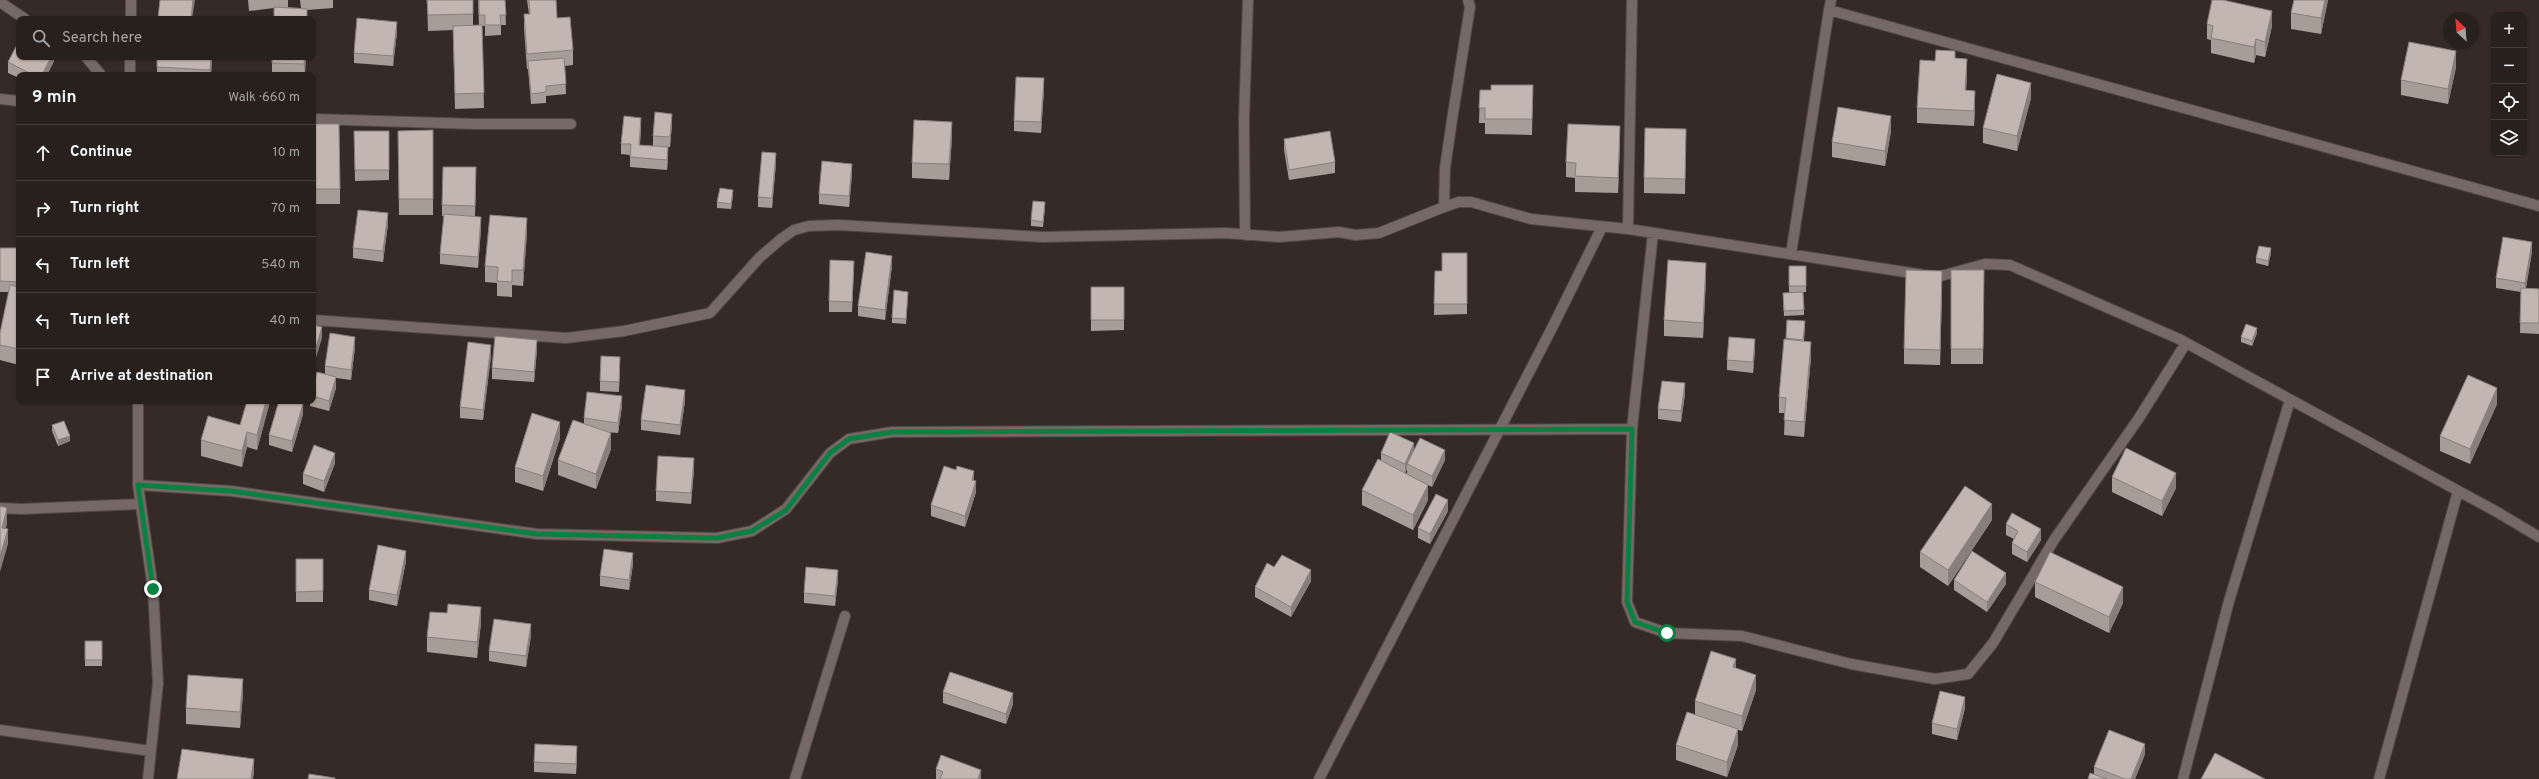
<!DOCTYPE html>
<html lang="en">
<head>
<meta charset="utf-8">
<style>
	:root { --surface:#28201c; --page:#342d29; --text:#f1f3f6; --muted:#a5a3a3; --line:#443e3b }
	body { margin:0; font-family:Overpass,sans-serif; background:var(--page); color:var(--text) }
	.controls { position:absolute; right:12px; top:12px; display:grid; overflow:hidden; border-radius:8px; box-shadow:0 1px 3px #0004 }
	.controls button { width:36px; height:36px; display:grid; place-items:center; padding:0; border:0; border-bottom:1px solid var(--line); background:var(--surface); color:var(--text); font:20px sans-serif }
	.compass { position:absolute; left:2443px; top:12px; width:36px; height:36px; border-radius:50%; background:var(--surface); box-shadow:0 1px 3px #0004; rotate:334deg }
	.stop { position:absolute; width:12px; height:12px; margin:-9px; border:3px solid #0b8043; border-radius:50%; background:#fff }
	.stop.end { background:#0b8043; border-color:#fff; box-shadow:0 1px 4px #0008 }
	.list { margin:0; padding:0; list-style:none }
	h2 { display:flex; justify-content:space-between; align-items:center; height:52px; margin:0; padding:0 16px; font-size:17px }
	h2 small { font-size:13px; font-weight:400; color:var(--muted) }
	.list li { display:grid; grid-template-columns:26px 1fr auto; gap:12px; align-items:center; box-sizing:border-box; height:56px; padding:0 16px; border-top:1px solid var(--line) }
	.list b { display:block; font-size:15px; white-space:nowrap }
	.list em { font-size:13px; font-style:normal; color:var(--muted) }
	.icon { flex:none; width:22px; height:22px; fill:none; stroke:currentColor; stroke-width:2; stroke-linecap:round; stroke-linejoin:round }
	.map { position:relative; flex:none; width:2539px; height:779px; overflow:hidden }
	.search { position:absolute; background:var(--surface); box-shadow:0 1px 3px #0004; left:16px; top:16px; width:300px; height:44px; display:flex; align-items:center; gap:10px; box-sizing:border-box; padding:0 14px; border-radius:8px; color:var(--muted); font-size:15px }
	.panel { position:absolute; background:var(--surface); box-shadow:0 1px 3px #0004; left:16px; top:72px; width:300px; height:332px; border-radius:8px }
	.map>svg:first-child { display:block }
</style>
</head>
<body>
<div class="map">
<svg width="2539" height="779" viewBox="0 0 2539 779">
	<rect width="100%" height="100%" fill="#352a26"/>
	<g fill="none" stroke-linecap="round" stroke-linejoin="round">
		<!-- minor casing -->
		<g stroke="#514845" stroke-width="12">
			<path id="minor" d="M0,2L25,19
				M1829,10L1831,0
				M131,19V0
				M86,57L101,75
				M130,75V57
				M0,99L19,101
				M313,119L475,124H571
				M1444,207L1445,168L1452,120L1470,7L1468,0
				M1628,229L1632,0
				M1653,233L1632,429L1627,602L1635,622L1667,633L1742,636L1851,664L1935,679L1968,674L1993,643L2054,540L2139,418L2186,343
				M1245,235L1244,119L1248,0
				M1791,254L1829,10L2539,206
				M313,320L566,338L624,331L710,313L760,257L781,239L794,230L809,226L839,225L1043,237L1226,233L1279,237L1339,232L1355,235L1379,233L1444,207L1459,202H1471L1531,219L1628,229L1937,277L1985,264L2010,265L2179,339L2497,512L2539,537
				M138,401V485L153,589L158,683L148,779
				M138,485L231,491L537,534L717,538L752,531L786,509L830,453L849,439L892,432L1632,429
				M0,508L21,509L140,504
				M0,730L151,751
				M795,779L845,616
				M1319,779L1553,326L1602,227
				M2183,779L2229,601L2290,400
				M2379,779L2458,491"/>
		</g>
		<!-- minor -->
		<use href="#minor" stroke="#766965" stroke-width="10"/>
	</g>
	<!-- wall -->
	<path fill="#a89c97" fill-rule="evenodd" d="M248,0H288V7H281L301,8L300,0H333V8L307,10V19L274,8L249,11Z
		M427,0H473V25H479L478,0H505L506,25H501V35L485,36V26H482L484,108L455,109L453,30L428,31Z
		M527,0H556L557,18L573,50V65L565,66L566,94L546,96V103L531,104L528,69H527L524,29V14H529Z
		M2294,0H2328L2321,34L2291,29V13Z
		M2207,24L2272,26L2265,57L2256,55L2254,63L2211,53V40L2207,39Z
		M397,32L393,66L354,63V53Z
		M54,57V61L47,75H19V78L8,73V62Z
		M157,57H212L211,75H157Z
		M272,57H306L305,75H272Z
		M1955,59L1967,75L1966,90L1975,106L1974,126L1917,123V108L1935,61Z
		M2456,67L2448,104L2401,95V80Z
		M1533,85L1532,135L1485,134V123H1479L1480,90H1491Z
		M1044,89L1041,133L1014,131V121Z
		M2031,98L2017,151L1983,143V128Z
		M313,124L340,189V204H313Z
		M672,124L670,147H666L668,158L667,170L630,167V155L621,154V144L641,128L640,145L653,146V136Z
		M1686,129L1685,194L1644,193V178Z
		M433,130V215H399L398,131Z
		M354,131H389V180L355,181Z
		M1891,131L1885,166L1832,157V142Z
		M952,137L949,180L912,178V163Z
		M1284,139L1335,162V173L1289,180L1284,150Z
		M1620,142L1618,193L1575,192V178L1566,177V162Z
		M776,163L772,208L758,207V197Z
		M852,174L849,207L819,204V194Z
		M476,178L475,216L481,228L478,268L440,264V254L444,216H442V205Z
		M733,195L731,209L717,208V202Z
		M1045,207L1043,227L1031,226V220Z
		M388,224L383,262L353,258V248Z
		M527,233L523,286L512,285V297L497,296V283L485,282V266Z
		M0,248H19V365L0,360V333L9,292H0Z
		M2532,252L2526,288L2539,289V334L2520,333L2521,292L2496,288V278Z
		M1467,253V314L1434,315L1435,271H1442Z
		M2271,253L2268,266L2256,263V258Z
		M892,266L885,320L858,316V306Z
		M1789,266H1806V292H1789Z
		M1951,270H1984L1983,364H1951Z
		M854,271L852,312H829V301Z
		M1706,278L1703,338L1664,336V320Z
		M1091,287H1124V330L1091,331Z
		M1942,287L1940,365L1904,364V349Z
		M1783,293L1804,310V315L1784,316Z
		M908,297L906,324L892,323V318Z
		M1787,320L1805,326L1804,341L1811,357L1804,437L1784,435L1785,413H1779V397L1786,339Z
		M2257,333L2252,346L2241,342V337Z
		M355,347L351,380L336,378V388L329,411L310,406V401H313V387L325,374V366Z
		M1755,349L1753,373L1727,370V360Z
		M537,350L534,382L492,379V368Z
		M491,356L483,420L460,418V407Z
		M620,368L619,392L600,391V381Z
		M1685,394L1681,422L1658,419V409Z
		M270,401L257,450L247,447L242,467L201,456V440L240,425Z
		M279,401H300V403L303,414L292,452L269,445V435Z
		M685,401L680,435L641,430V420Z
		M2497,404L2470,464L2440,451V436Z
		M622,406L618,433L606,432L611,449L596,489L558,475V460L584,424V418Z
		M52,425L70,441L58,446L52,431Z
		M560,438L543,491L515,482V467Z
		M1414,451L1445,460L1432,487L1428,485V500L1413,530L1362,505V490L1381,461V453ZM1407,469V474L1405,473Z
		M335,463L324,492L303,484V474Z
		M694,469L691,504L656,501V491Z
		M2112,477L2176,488L2162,516L2112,492Z
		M974,481L976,492L965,527L931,516V505Z
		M1448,511L1430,544L1418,538V528Z
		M1992,520L1948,586L1920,567V552Z
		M2006,524L2041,540L2027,562L2012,554V543L2014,539L2006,535Z
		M296,559H323V602H296Z
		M406,561L397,606L369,600V590Z
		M633,564L629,590L600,586V576Z
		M1274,567L1311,581L1291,617L1255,597V587Z
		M838,580L835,606L804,603V593Z
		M1954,580L2006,584L1987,612L1954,590Z
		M2035,582L2123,603L2109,633L2035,597Z
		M481,623L477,658L427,652V637Z
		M531,635L526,667L489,661V651Z
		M85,641H102V666H85Z
		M1736,668L1756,690L1742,731L1738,730V745L1727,777L1676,760V745L1695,715V701Z
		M943,692L1013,704L1006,724L943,703Z
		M243,694L240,728L186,724V708Z
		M1965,708L1957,740L1932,734V723Z
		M2145,754L2135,779H2088L2094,774V767Z
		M577,756L576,774L534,772V762Z
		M936,769L981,779H936Z"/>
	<!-- shaded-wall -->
	<path fill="#887f7b" d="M193,0H195L192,19H191Z
		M2325,0H2328L2321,34V18Z
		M2272,11V26L2265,57V42Z
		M397,22V32L393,66V56Z
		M2256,39V55L2254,63V47Z
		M2456,51V67L2448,104V89Z
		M51,57H54V61L47,75H42Z
		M211,57H212L211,75H210Z
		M305,57H306L304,75V64Z
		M1967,59V75L1965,106V90Z
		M1044,78V89L1041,133V122Z
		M2031,83V98L2017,151V136Z
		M1975,91V106L1974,126V111Z
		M672,114V124L670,147V137Z
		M1891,116V131L1885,166V151Z
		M641,118V128L639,155V145Z
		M952,122V137L949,180V164Z
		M1620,126V142L1618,193V178Z
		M668,147V158L667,170V160Z
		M776,153V163L772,208V198Z
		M852,164V174L849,207V196Z
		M733,190V195L731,209V204Z
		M388,213V224L383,262V251Z
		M481,217V228L478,268V257Z
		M527,218V233L523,286V270Z
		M2532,242V252L2525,293V283Z
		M2271,248V253L2268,266V261Z
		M892,256V266L885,320V310Z
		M1706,263V278L1703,338V323Z
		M1942,271V287L1940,365V350Z
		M322,327V338L313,368V358Z
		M2257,328V333L2252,346V341Z
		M355,337V347L351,380V370Z
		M1755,339V349L1753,373V362Z
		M537,340V350L534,382V372Z
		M1811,342V357L1804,437V422Z
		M491,345V356L483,420V410Z
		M336,377V388L329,411V401Z
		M1685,383V394L1681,422V411Z
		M2497,388V404L2470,464V449Z
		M685,390V401L680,435V425Z
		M622,396V406L618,433V423Z
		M266,401H270V402L257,450V435Z
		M303,404V414L292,452V441Z
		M560,422V438L543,491V476Z
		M247,432V447L242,467V451Z
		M611,433V449L596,489V474Z
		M70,436V441L58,446V440Z
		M1414,443V453L1407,464V469L1405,474V464Z
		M1445,450V460L1432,487V476Z
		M335,453V463L324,492V481Z
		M694,458V469L691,504V493Z
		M974,471V482L972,480Z
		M2176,473V488L2162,516V501Z
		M976,481V492L965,527V516Z
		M1428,485V500L1413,530V515Z
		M1448,500V511L1430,544V534Z
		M1992,504V520L1948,586V570Z
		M7,508V524L2,543V528Z
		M8,529V544L0,572V557Z
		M2041,529V540L2027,562V552Z
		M406,551V561L397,606V595Z
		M633,553V564L629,590V580Z
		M838,570V580L835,606V596Z
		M1311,570V581L1291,617V607Z
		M2006,573V584L1987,612V602Z
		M2123,587V603L2109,633V617Z
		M481,607V623L477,658V642Z
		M531,624V635L526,667V656Z
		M1736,659V674L1733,667Z
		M1756,675V690L1742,731V716Z
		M243,679V694L240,728V712Z
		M1013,693V704L1006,724V714Z
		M1965,697V708L1957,740V729Z
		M1738,729V745L1727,777V762Z
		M2145,744V754L2135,779H2131Z
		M577,746V756L576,774V764Z
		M254,759V774L253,779H251Z
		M981,770V779H978Z"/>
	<!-- building -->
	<path fill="#c3b5b0" stroke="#887f7b" d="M160,0H193L191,19H165V18H158Z
		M427,0H473V14L428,15Z
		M479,0H505L506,15H500L501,25H485V15H479Z
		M529,0H556L557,18L570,17L573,50L527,54L524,14H530Z
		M2212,0H2223L2272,11L2265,42L2256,39L2254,47L2211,38L2213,26L2207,24Z
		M2294,0H2325L2321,18L2291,13Z
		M274,7L307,9V19H274Z
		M357,18L397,22L393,56L354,53Z
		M482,25L484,93L455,94L453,26Z
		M19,41V57H51L42,75H33L8,62Z
		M2409,42L2456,51L2448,89L2401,80Z
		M1936,50L1955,51V58L1967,59L1965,90L1975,91L1974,111L1917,108L1920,60L1935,61Z
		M157,57H211L210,70L157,67Z
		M272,57H305L304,64L272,63Z
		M564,58L566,84L546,86V92L531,94L528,61Z
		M1997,74L2031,83L2017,136L1983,128Z
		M1016,77L1044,78L1041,122L1014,121Z
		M1491,85H1533L1532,119H1485V108H1479L1480,90H1491Z
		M1838,107L1891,116L1885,151L1832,142Z
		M655,112L672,114L670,137L653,136Z
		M624,116L641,118L639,145L668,147L667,160L630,157L631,144H621Z
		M914,120L952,122L949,164L912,163Z
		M313,124H339L340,189H313Z
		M1568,124L1620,126L1618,178L1575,176L1576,163L1566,162Z
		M1645,128L1686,129L1685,179L1644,178Z
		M433,130V199H399L398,131Z
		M354,131H389V170H355Z
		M1330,131L1335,162L1289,170L1284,139Z
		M762,152L776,153L772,198L758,197Z
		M822,161L852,164L849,196L819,194Z
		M443,167H476L475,206L442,205Z
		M720,188L733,190L731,204L717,202Z
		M1033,201L1045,202L1043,222L1031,220Z
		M358,210L388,213L383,251L353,248Z
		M444,214L481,217L478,257L440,254Z
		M490,215L527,218L523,270H512V282L497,281L498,267L485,266Z
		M2503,237L2532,242L2525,283L2496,278Z
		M2259,246L2271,248L2268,261L2256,258Z
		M0,248H19V282L0,281Z
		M866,252L892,256L885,310L858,306Z
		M1442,253H1467V304H1434L1435,271H1442Z
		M830,260L854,261L852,302L829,301Z
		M1668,260L1706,263L1703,323L1664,320Z
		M1789,266H1806V286H1789Z
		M1906,270L1942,271L1940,350L1904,349Z
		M1951,270H1984L1983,349H1951Z
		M10,285L19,287V349L0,345V333Z
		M1091,287H1124V320H1091Z
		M2521,288L2539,289V323H2520Z
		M894,290L908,292L906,319L892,318Z
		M1803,292L1804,310L1784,311L1783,293Z
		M1787,320L1805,321L1803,340L1786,338Z
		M2246,324L2257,328L2252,341L2241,337Z
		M313,325L322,327L313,358Z
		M330,333L355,337L351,370L325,366Z
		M495,336L537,340L534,372L492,368Z
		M1729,337L1755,339L1753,362L1727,360Z
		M1784,339L1811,342L1804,422L1784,420L1786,398L1779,397Z
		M468,342L491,345L483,410L460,407Z
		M601,356L620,357L619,382L600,381Z
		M317,372L336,377L329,401L313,396V387Z
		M2468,375L2497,388L2470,449L2440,436Z
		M1662,381L1685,383L1681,411L1658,409Z
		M646,385L685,390L680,425L641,420Z
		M587,392L622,396L618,423L584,418Z
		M247,401H266L257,435L247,432L242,451L201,440L208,416L240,425Z
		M279,401H293L303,404L292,441L269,435Z
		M532,413L560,422L543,476L515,467Z
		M573,420L611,433L596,474L558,460Z
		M64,421L70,436L58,440L52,425Z
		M1390,432L1414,443L1405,464L1381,453Z
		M1420,438L1445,450L1432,476L1407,464Z
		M314,445L335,453L324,481L303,474Z
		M2126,448L2176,473L2162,501L2112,477Z
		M658,456L694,458L691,493L656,491Z
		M1378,459L1428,485L1413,515L1362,490Z
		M944,466L956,470L957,466L974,471L972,480L976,481L965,516L931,505Z
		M1965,486L1992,504L1948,570L1920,552Z
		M1436,494L1448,500L1430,534L1418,528Z
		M0,506L7,508L2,528L8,529L0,557Z
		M2012,513L2041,529L2027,552L2012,543L2018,531L2006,524Z
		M378,545L406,551L397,595L369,590Z
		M604,549L633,553L629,580L600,576Z
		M1972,551L2006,573L1987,602L1954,580Z
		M2050,552L2123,587L2109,617L2035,582Z
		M1282,555L1311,570L1291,607L1255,587L1267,563L1274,567Z
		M296,559H323V591L296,592Z
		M806,567L838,570L835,596L804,593Z
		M448,604L481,607L477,642L427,637L430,612L447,613Z
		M494,619L531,624L526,656L489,651Z
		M85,641H102V660H85Z
		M1711,651L1736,659L1733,667L1756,675L1742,716L1695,701Z
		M950,672L1013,693L1006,714L943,692Z
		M188,675L243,679L240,712L186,708Z
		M1940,691L1965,697L1957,729L1932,723Z
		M1687,712L1738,729L1727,762L1676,745Z
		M2109,730L2145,744L2131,779H2125L2094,767Z
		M535,744L577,746L576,764L534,762Z
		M182,749L254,759L251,779H177Z
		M2215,753L2265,779H2201Z
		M941,755L981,770L978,779H940L943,772L936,769Z
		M2090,773L2107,779H2088Z
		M309,774L335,778V779H308Z"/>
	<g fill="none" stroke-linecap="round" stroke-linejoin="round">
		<!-- route -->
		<path stroke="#0b8043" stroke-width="5" d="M153,589L138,485L231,491L537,534L717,538L752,531L786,510L830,453L849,439L892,432L1632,429L1627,602L1635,622L1667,633"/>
	</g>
</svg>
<div class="controls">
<button>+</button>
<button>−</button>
<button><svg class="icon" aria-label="locate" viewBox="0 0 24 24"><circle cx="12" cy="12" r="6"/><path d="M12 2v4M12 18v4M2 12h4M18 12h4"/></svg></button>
<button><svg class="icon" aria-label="layers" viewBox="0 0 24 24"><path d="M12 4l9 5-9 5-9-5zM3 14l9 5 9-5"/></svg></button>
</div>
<svg class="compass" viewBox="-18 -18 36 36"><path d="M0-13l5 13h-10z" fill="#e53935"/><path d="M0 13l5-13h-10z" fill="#a5a3a3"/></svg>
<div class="stop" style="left:1667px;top:633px"></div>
<div class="stop end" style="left:153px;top:589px"></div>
<div class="search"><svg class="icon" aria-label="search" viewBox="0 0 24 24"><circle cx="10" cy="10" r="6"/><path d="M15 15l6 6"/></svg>Search here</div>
<section class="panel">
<h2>9 min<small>Walk · 660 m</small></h2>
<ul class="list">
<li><svg class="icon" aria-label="ahead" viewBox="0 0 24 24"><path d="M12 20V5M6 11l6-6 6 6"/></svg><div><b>Continue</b></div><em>10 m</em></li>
<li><svg class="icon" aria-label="right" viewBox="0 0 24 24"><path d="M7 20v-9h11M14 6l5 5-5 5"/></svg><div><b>Turn right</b></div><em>70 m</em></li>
<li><svg class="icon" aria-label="left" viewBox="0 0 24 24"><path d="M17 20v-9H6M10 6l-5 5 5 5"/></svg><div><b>Turn left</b></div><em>540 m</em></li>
<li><svg class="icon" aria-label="left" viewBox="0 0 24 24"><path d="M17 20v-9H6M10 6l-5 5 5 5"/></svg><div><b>Turn left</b></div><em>40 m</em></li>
<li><svg class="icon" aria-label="arrive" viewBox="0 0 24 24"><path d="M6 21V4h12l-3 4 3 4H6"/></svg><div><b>Arrive at destination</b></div></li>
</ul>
</section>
</div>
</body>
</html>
